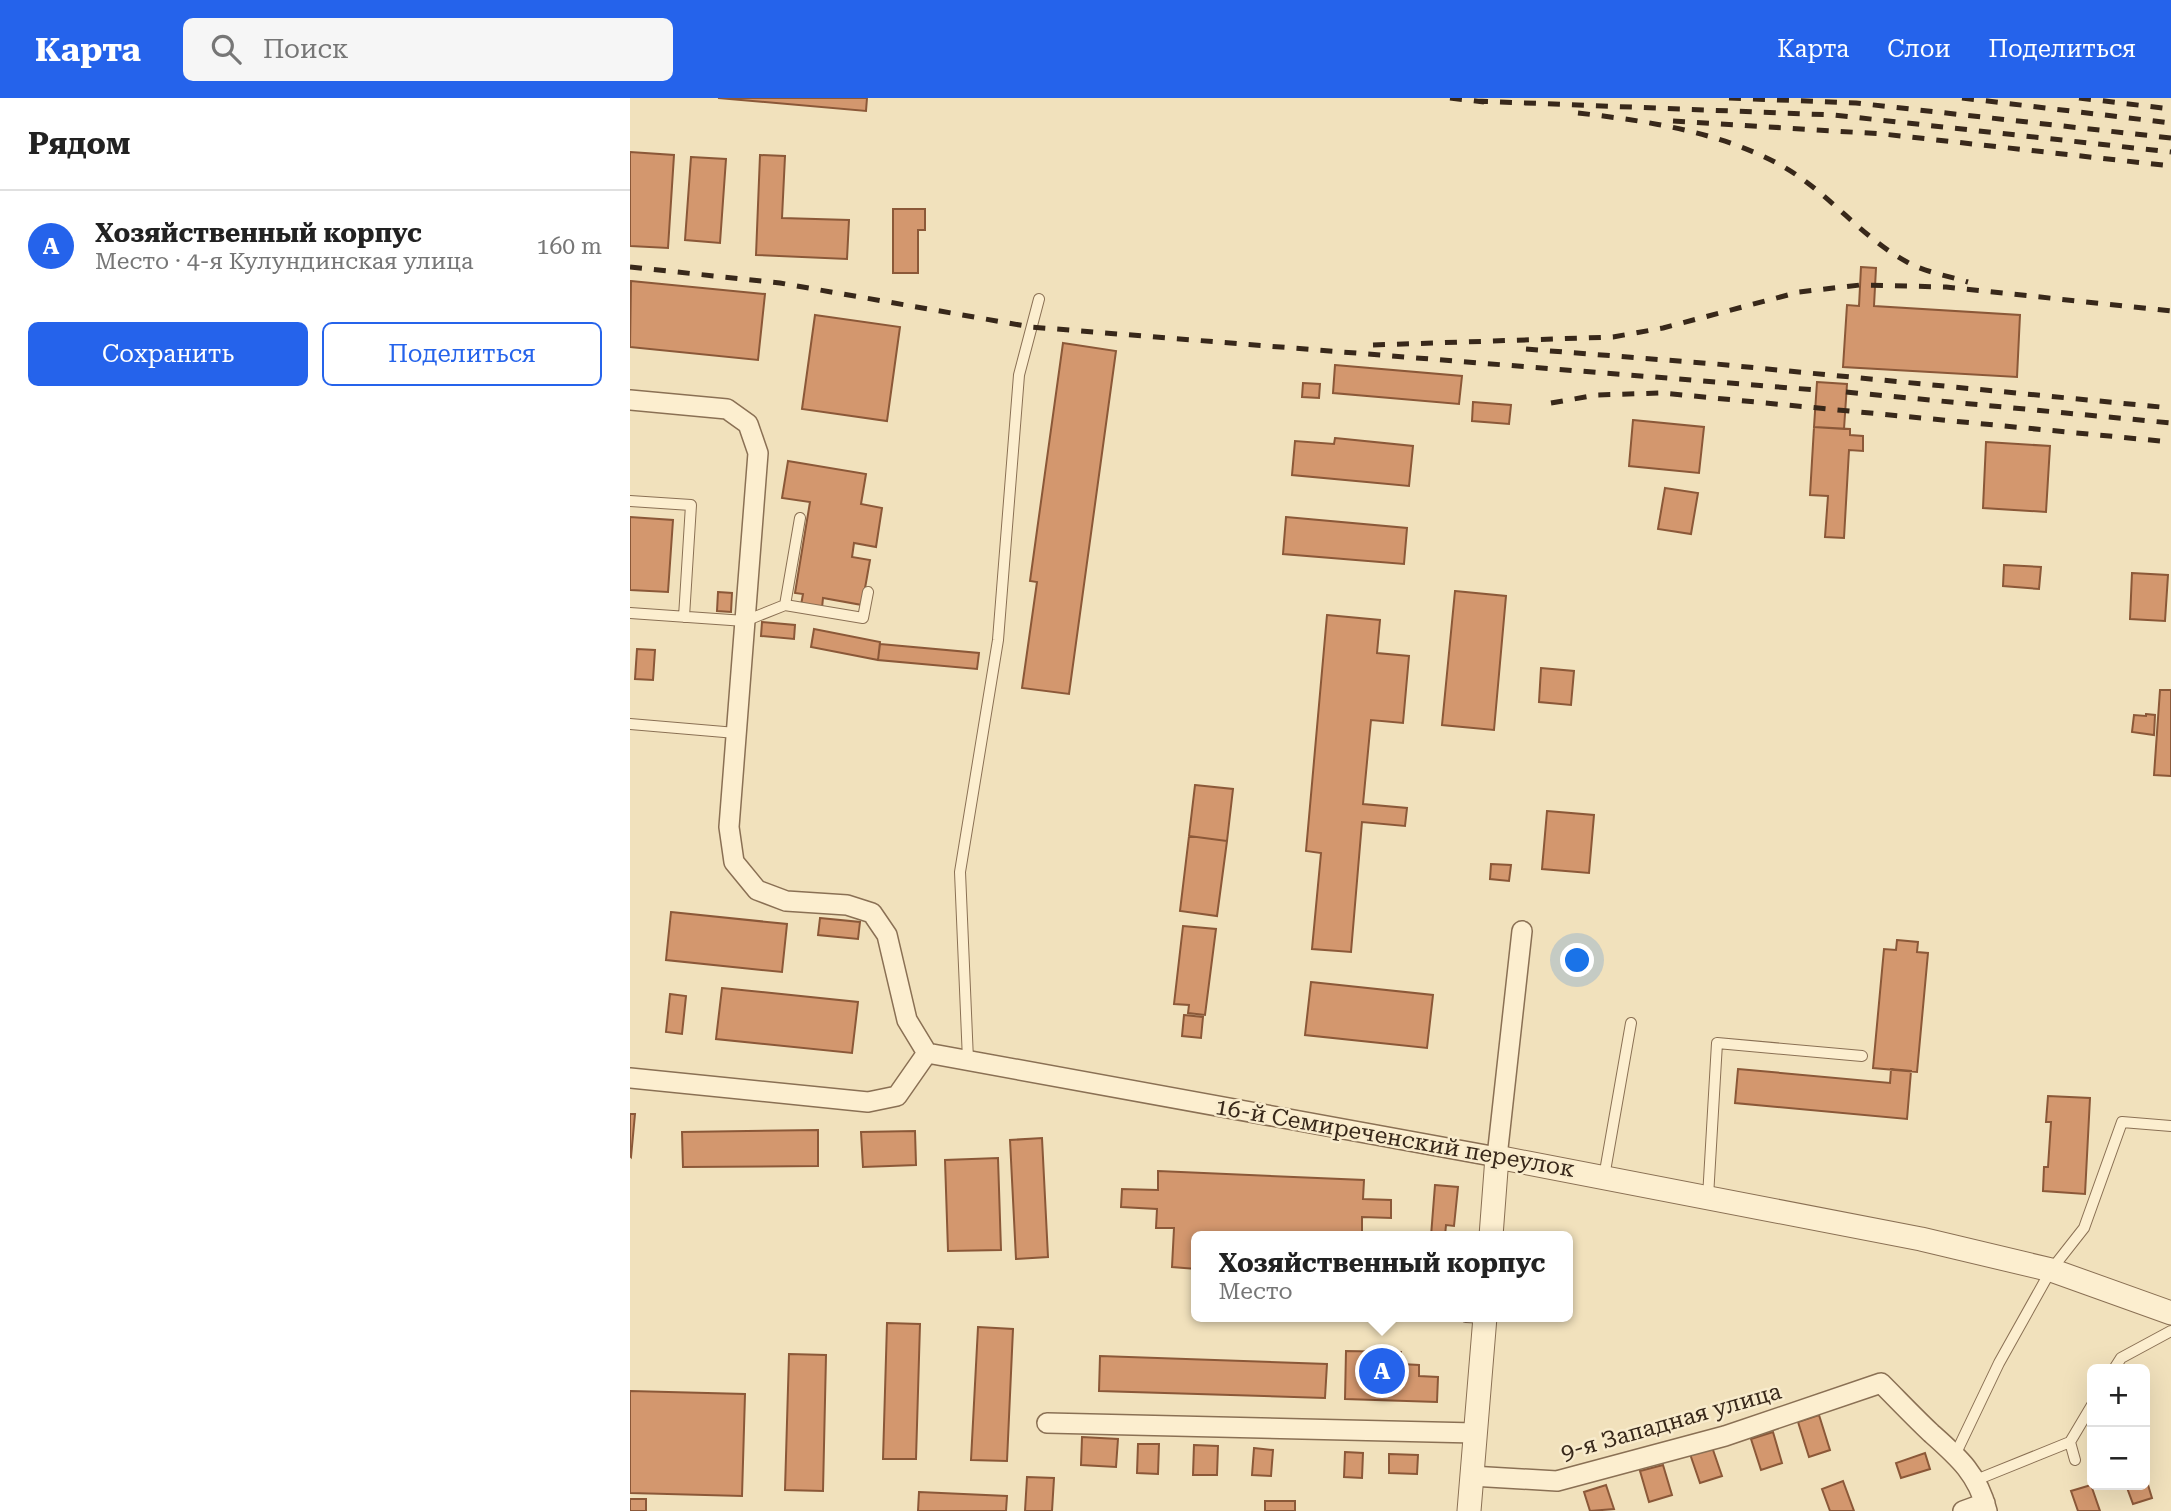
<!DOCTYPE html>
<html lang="ru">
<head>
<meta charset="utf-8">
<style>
	:root { --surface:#fff; --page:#f6f6f6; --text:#222; --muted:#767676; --line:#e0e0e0; --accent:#2563eb }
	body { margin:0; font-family:"Roboto Serif",serif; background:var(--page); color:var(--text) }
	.controls { position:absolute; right:21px; bottom:21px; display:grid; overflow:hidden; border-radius:10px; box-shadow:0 7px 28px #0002 }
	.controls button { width:63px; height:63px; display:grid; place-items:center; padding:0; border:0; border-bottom:2px solid var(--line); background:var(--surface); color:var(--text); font:35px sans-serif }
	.you { position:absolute; left:948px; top:863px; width:24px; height:24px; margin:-18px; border:5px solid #fff; border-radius:50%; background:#1a73e8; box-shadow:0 0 0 10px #1a73e833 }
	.badge { display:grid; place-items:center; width:46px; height:46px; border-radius:50%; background:var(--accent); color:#fff; font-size:23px; font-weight:700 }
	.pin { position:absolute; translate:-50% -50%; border:4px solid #fff; box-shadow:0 2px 7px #0006 }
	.popup { position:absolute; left:561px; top:1133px; width:382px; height:91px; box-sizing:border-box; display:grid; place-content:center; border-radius:10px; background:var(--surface); filter:drop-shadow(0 2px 5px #0005); font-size:23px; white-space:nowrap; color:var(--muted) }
	.popup b { font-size:26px; color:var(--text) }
	.popup::after { content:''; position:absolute; left:50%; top:100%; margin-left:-14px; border:14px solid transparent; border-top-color:var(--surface) }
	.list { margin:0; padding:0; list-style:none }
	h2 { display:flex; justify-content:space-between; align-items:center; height:91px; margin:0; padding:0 28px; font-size:30px }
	h2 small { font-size:23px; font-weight:400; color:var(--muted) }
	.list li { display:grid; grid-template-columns:46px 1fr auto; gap:21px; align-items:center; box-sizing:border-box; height:112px; padding:0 28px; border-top:2px solid var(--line) }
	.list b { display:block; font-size:26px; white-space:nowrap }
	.list p { margin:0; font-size:23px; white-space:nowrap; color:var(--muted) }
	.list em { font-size:23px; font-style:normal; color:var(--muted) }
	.actions { display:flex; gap:14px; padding:21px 28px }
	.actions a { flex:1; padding:16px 0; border:2px solid var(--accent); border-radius:10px; text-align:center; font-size:24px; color:var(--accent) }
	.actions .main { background:var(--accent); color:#fff }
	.icon { flex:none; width:38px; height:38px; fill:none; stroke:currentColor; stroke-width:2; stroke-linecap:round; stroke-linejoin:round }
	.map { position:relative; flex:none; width:1541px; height:1413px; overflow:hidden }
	header { display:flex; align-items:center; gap:42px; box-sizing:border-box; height:98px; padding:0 35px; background:var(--accent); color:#fff }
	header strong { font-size:33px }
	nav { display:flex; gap:38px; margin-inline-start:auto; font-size:24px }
	.search { width:490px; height:63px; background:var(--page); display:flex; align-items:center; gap:18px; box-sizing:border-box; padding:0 24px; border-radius:10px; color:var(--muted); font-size:26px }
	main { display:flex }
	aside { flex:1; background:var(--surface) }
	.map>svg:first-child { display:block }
</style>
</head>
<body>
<header>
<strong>Карта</strong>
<div class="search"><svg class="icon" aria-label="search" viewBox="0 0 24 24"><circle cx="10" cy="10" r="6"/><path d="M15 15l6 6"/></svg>Поиск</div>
<nav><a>Карта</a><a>Слои</a><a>Поделиться</a></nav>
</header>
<main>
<aside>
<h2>Рядом<small></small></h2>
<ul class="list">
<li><span class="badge">A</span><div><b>Хозяйственный корпус</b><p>Место · 4-я Кулундинская улица</p></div><em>160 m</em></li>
</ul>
<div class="actions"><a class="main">Сохранить</a><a>Поделиться</a></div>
</aside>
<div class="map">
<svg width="1541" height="1413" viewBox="0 0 1541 1413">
	<rect width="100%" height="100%" fill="#f1e1bc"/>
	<!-- building -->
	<path fill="#d3976e" stroke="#8b5838" stroke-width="2" d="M88,0H237L236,13Z
		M0,54L44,57L38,150L0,148Z
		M130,57L155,58L152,120L219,122L217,161L126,157Z
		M61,59L96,61L90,145L55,142Z
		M263,111H295V132H288V175H263Z
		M1231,169L1246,170L1244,208L1390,217L1387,279L1213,269L1217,207L1229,208Z
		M1,183L135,196L128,262L0,249Z
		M185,217L270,229L257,323L172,311Z
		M433,245L486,253L439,596L392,590L407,484L400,483Z
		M705,267L832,278L829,306L703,295Z
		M1187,284L1217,286L1214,331L1184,329Z
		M673,285L690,286L689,300L672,299Z
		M843,304L881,307L879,326L842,323Z
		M1003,322L1074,329L1069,375L999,368Z
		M1184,329L1220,331V337L1233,338V353L1219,352L1214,440L1195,439L1198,398L1180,397Z
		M705,340L783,348L779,388L662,377L665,343L704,346Z
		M1356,344L1420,348L1416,414L1353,410Z
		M158,363L236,376L231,406L252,410L246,449L224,445L222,459L240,462L232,507L193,500L192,510L171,507L173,496L165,495L180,404L152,400Z
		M1035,390L1068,395L1061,436L1028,431Z
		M0,419L43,422L38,494L0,492Z
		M656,419L777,430L774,466L653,456Z
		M1374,467L1411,469L1409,491L1373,488Z
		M1502,475L1538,477L1535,523L1500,521Z
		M825,493L876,498L864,632L812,627Z
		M88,494L102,495L101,514L87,513Z
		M697,517L750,522L747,555L779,558L773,625L741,622L733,706L777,710L775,728L732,724L721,854L682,851L691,755L676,753Z
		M132,524L165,527L164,541L131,538Z
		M184,531L250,544L248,562L181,549Z
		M250,546L349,555L347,571L248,562Z
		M7,551L25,552L23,582L5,581Z
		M911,570L944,573L941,607L909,604Z
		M1530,592H1541V678L1524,677Z
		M1516,616L1525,617L1524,637L1502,634L1504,617L1516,618Z
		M565,687L603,691L597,743L559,738Z
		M917,713L964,717L959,775L912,771Z
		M559,738L597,743L587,818L550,813Z
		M861,766L881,767L879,783L860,781Z
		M41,814L157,826L152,874L36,862Z
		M190,820L230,824L228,841L188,837Z
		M553,828L586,831L575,917L558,915L559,907L544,906Z
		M1267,842L1288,844L1287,854L1298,855L1287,974L1243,970L1254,851L1266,852Z
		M681,884L803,897L797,950L675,937Z
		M92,890L228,904L222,955L86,941Z
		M40,896L56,898L52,936L36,934Z
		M554,917L573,919L571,940L552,938Z
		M1108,971L1260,985L1261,971L1281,973L1277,1021L1105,1005Z
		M1418,998L1460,1000L1455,1096L1413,1093L1414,1069H1418L1421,1024H1416Z
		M0,1016H5L1,1059L0,1058Z
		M188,1032V1068L53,1069L52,1034Z
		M285,1033L286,1067L233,1069L231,1034Z
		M412,1040L418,1159L386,1161L380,1042Z
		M368,1060L371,1152L318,1153L315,1062Z
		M528,1073L734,1082L733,1101L761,1102V1120L732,1119V1138H566V1171L542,1169L544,1130H526L527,1111L491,1109L492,1091L528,1092Z
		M805,1087L828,1089L824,1128L816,1127L815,1138H801Z
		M257,1225L290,1226L286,1361H253Z
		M348,1229L383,1231L377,1363L341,1362Z
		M716,1253L771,1254V1266L789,1267V1278L808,1279L807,1304L715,1301Z
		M159,1256L196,1257L193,1393L155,1392Z
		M470,1258L697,1266L695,1300L469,1293Z
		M0,1293L115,1296L112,1398L0,1395Z
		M1189,1317L1200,1352L1179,1359L1168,1324Z
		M1143,1334L1152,1365L1131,1372L1121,1341Z
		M452,1339L488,1341L486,1369L451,1367Z
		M508,1346H529L528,1376L507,1375Z
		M564,1347L588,1348L587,1377H563Z
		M1082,1349L1092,1378L1070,1385L1060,1356Z
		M624,1350L643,1352L641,1378L622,1377Z
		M715,1354L733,1355L732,1380L714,1379Z
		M1295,1355L1300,1371L1271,1380L1266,1365Z
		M759,1356L788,1357L787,1376L759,1375Z
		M1033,1367L1042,1397L1019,1404L1010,1373Z
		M1515,1377L1522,1400L1503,1406L1496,1387H1515Z
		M397,1379L424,1380L422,1413H395Z
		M1213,1383L1224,1413H1200L1192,1391Z
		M976,1387L984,1411L960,1413L954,1394Z
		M1461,1387L1470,1413H1448L1441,1393Z
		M289,1394L377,1398L376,1413H288Z
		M0,1401H16V1413H0Z
		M635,1403H665V1413H635Z"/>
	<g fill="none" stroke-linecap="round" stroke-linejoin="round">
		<!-- service casing -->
		<g stroke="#8a7054" stroke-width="12">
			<path id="service" d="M0,403L61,407L54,519
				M170,420L155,507L233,520L238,494
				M0,515L115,523L155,507
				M0,626L106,635
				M338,962L330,774L368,542L389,277L409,201
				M974,1079L1001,925
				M1078,1099L1087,945L1232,958
				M836,1219L855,1220
				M1484,1271L1491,1260L1541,1233
				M1326,1355L1369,1265L1421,1172L1454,1130L1492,1024L1541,1028
				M1445,1362L1440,1344L1462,1307
				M1346,1382L1440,1344"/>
		</g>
		<!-- minor casing -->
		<g stroke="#8a7054" stroke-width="22">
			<path id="minor" d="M0,302L97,311L118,326L128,355L99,729L104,764L127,792L156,803L217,807L242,815L257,837L277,922L297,955
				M0,980L238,1004L267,998L297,955L867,1059L892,833
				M417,1325L845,1335
				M841,1378L927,1383L1095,1338L1251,1285C1268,1302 1284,1319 1301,1335C1328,1359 1348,1376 1357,1413
				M1333,1413L1355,1405"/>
		</g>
		<!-- tertiary casing -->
		<g stroke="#8a7054" stroke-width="25">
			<path id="tertiary" d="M861,1138L867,1059L1291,1141L1421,1172L1541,1215
				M839,1413L855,1219"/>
		</g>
		<!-- service -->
		<use href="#service" stroke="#fceecf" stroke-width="10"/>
		<!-- minor -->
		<use href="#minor" stroke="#fceecf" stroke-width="19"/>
		<!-- tertiary -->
		<use href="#tertiary" stroke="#fceecf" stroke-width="23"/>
		<!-- rail -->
		<path stroke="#38281a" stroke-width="5" stroke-dasharray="12 12" stroke-linecap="butt" d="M820,0L854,4
			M1099,0L1226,5L1541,40
			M1332,0L1541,25
			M1449,0L1541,11
			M846,3L1204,17L1541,54
			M948,15C1018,23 1092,34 1154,69C1199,95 1231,139 1277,164C1295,174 1318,178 1338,184
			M1043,23L1253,36L1541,68
			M0,169L150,185L401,229L1186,292
			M743,247L983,239L1033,230L1169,194L1230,187L1316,189L1541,213
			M896,251L1086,266L1541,310
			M1216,294L1541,325
			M921,305L967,297L1032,295L1541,344"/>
	</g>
	<g text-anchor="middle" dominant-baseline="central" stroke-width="5" stroke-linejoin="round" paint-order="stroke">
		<!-- street labels -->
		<g font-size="23" fill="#38281a" stroke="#f8ebcc">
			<text transform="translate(765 1040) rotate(10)">16-й Семиреченский переулок</text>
			<text transform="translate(1041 1324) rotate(-16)">9-я Западная улица</text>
		</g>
	</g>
</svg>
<div class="controls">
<button>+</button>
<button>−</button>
</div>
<div class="you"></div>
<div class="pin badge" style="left:752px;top:1273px">A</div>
<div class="popup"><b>Хозяйственный корпус</b>Место</div>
</div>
</main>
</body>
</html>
